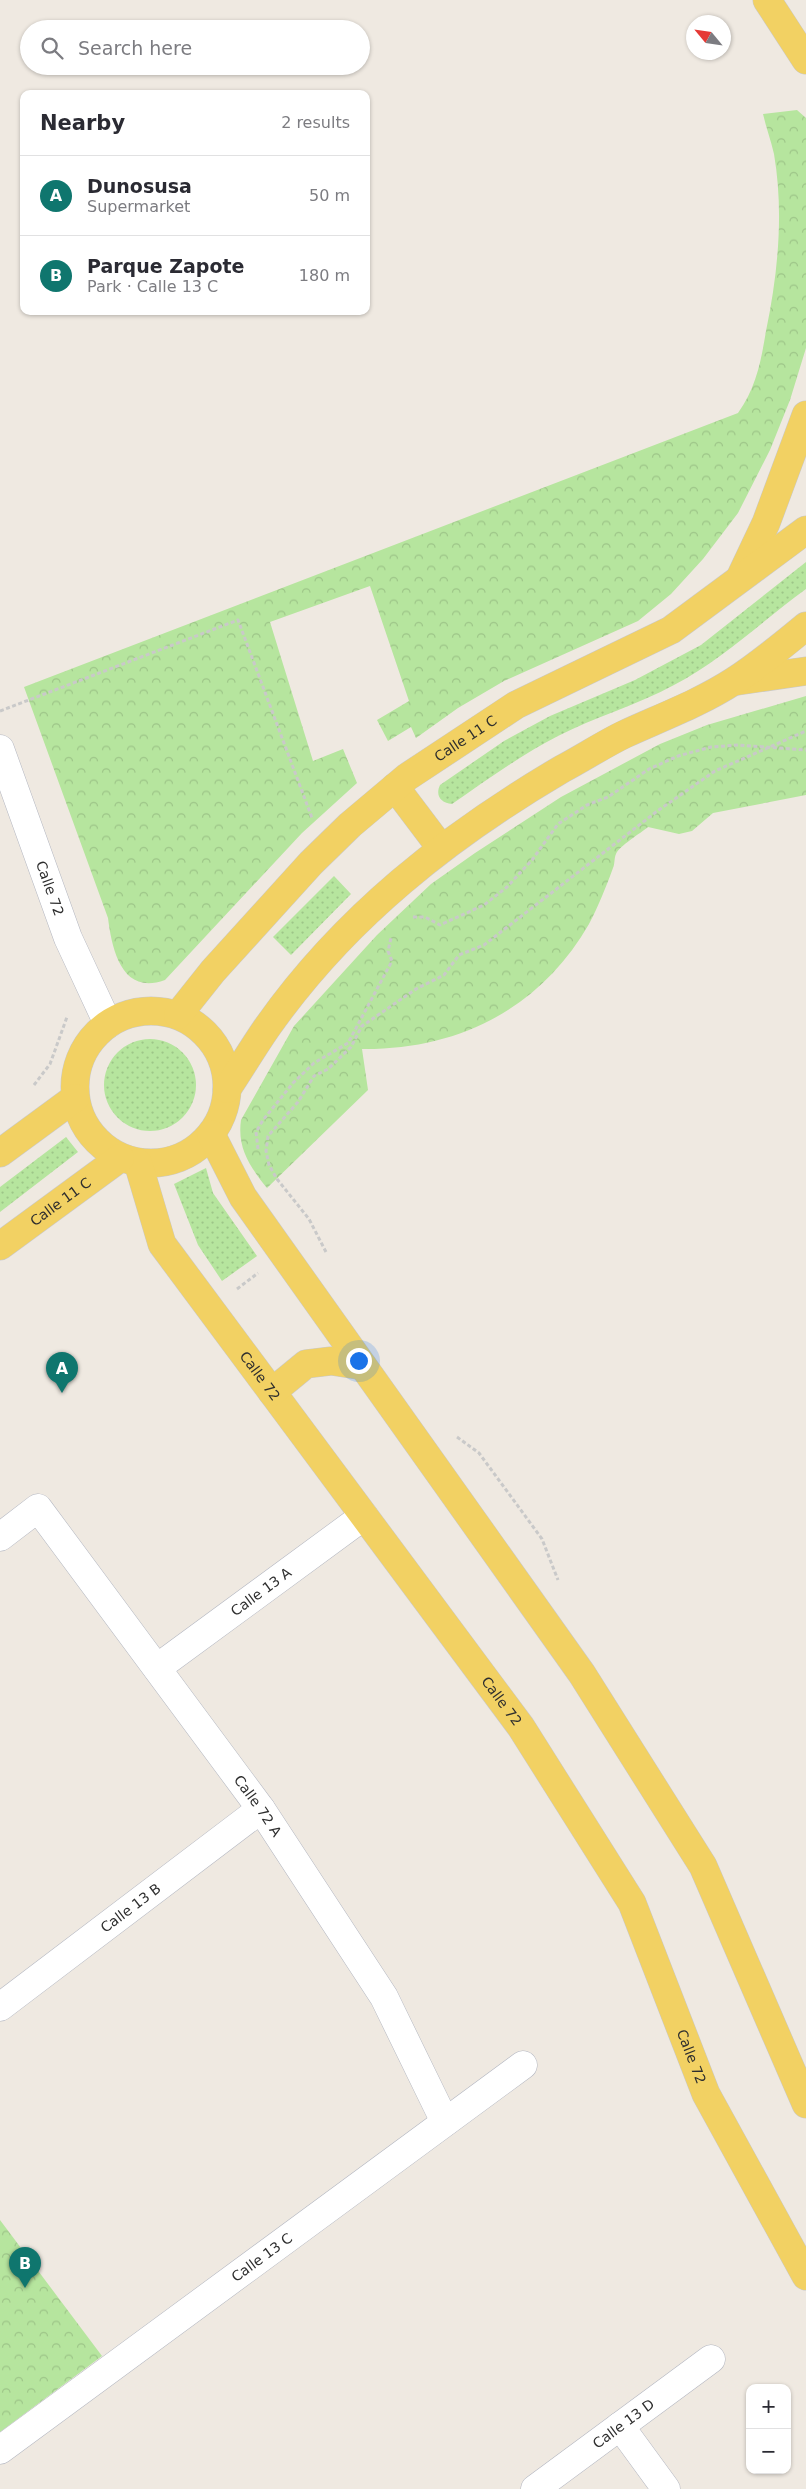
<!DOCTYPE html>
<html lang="en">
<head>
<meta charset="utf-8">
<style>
	:root { --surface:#fff; --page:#f2f2f3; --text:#2b2b33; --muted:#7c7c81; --line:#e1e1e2; --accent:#0f766e }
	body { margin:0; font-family:"DejaVu Sans",sans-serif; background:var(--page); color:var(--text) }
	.controls { position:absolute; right:15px; bottom:15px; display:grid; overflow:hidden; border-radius:10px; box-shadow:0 1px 4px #0004 }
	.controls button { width:45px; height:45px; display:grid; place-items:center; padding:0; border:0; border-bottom:1px solid var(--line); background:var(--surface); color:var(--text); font:25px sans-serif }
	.compass { position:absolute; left:686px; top:15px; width:45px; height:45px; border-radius:50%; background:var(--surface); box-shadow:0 1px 4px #0004; rotate:299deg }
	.you { position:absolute; left:358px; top:1360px; width:18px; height:18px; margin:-12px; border:4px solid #fff; border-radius:50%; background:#1a73e8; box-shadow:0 0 0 8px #1a73e833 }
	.badge { display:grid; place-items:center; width:32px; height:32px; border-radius:50%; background:var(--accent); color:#fff; font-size:16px; font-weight:700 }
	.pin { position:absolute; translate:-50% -41px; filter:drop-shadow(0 1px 2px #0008) }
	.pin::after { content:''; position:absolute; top:26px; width:18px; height:15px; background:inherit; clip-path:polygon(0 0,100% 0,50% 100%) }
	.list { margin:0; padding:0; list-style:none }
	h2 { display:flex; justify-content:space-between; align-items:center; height:65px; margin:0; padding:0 20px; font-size:21px }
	h2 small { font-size:16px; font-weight:400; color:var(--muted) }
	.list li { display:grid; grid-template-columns:32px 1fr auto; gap:15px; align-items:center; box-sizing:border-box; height:80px; padding:0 20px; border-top:1px solid var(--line) }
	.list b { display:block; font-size:19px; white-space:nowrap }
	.list p { margin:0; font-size:16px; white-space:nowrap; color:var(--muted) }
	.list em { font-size:16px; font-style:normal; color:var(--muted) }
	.icon { flex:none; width:28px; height:28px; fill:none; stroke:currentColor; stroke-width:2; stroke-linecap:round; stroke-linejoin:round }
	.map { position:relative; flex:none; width:806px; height:2489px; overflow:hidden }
	.search { position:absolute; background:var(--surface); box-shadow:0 1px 4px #0004; left:20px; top:20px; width:350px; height:55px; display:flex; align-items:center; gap:12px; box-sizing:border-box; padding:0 18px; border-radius:28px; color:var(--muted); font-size:19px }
	.panel { position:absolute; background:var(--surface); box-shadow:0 1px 4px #0004; left:20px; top:90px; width:350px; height:225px; border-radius:10px }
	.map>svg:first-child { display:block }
</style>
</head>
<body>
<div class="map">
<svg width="806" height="2489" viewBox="0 0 806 2489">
	<defs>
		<pattern id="grass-dots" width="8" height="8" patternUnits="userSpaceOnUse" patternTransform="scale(1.25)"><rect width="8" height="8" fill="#b6e59e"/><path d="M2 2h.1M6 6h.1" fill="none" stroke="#9dc588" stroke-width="1.8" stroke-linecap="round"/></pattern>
		<pattern id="forest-crowns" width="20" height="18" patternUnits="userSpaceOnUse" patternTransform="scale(1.25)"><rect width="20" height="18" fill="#b6e59e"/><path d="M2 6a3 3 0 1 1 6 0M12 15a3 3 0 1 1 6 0" fill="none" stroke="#9dc588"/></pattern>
	</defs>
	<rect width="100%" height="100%" fill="#efe9e1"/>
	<!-- grass -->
	<path fill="url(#grass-dots)" d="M806,562V589C762,621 722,660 674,685C637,705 595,717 558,736C521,755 487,780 452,804C441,803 435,796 440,785L504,741L550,716L635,680L701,645Z
		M334,876L351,894L291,955L273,937Z
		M104 1085a46 46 0 1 1 92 0a46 46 0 1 1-92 0Z
		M66,1137L78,1152L0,1212V1187Z
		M206,1168L213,1193L257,1256L222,1281L198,1245L174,1184Z"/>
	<!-- forest -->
	<path fill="url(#forest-crowns)" d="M797,110L806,118V348L790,400L770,450L738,513L703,559L671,594L638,621L504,681L458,708L416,738L411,727L388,741L377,720L409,701L370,586L270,622L313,761L343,749L357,783L302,833L165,980C122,996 112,950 108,918L24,687L738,413C756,388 761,361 766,331C778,273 784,213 774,154C771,141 766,127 763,114Z
		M806,696V795L713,813L692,831L679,834L648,827C641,833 619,846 616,854C614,858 615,864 613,868C606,887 598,907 589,924C540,1009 458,1050 362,1049L368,1090L267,1188C250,1167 237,1148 241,1120L294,1026L377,935L431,884L475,853L561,797L660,744L707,725Z
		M0,2220L102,2356L0,2432Z"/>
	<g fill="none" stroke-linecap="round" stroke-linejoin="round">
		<!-- minor casing -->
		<g stroke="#b4b7c1" stroke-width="29">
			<g id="minor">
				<path id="s1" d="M0,749L68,938L108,1024"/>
				<path id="s2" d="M0,1537L38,1508L261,1809L384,1997L445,2122"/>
				<path id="s3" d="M157,1668L364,1516"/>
				<path id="s4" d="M0,2007L261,1809"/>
				<path d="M620,2426L666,2489"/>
				<path id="s5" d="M0,2450L523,2065"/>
				<path id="s6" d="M535,2489L711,2359"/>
			</g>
		</g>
		<!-- major casing -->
		<g stroke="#c9c9c9" stroke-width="29">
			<g id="major">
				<path d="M767,0L806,60"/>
				<path d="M740,578L766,523L806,415"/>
				<path d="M738,681L806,671"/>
				<path d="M395,787L441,848"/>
				<circle cx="151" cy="1087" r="76"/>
				<path id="s7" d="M178,1015L213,971L311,863L350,825L407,777L516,705L671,630L806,530"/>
				<path d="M227,1089C241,1068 254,1046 268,1026C345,917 448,836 562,769C583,758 604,744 625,734C662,717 700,703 734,681C759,665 783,645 806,626"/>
				<path d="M211,1134L243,1197L582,1674L703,1866L806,2104"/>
				<path d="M0,1153L75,1098"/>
				<path id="s8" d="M138,1163L162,1244L521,1727L632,1903L706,2094L806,2276"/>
				<path id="s9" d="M0,1246L120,1158"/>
				<path d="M272,1392L306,1364L331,1361L363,1366"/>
			</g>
		</g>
		<!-- path -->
		<path stroke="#c9c9c9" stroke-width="3" stroke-dasharray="4 2.5" stroke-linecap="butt" d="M0,711L238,620L312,818
			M413,917H425L440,925L484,905L507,887L532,860L558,824L587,805L608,797L649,769L678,756L711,747L738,745L806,750
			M34,1085L50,1064L67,1017
			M258,1149L256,1132L263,1120L293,1083L314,1063L348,1043L392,961L388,951L391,938
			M326,1252L309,1219L277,1179L269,1165L266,1151L268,1136L298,1102L314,1076L328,1069L351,1047L362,1026L416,989L444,975L459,955L484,945L656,812L715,771L806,731
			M237,1289L258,1273
			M457,1437L479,1453L542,1539L558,1580"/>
		<!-- minor -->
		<use href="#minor" stroke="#fff" stroke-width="28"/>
		<!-- major -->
		<use href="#major" stroke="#f2d163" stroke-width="28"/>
	</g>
	<g text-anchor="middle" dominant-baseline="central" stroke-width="4" stroke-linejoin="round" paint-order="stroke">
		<!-- street labels -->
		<g font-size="14" fill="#2e2e2e" stroke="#fff">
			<text stroke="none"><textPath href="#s7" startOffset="401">Calle 11 C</textPath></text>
			<text stroke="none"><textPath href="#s1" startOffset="148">Calle 72</textPath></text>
			<text stroke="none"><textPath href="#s9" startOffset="75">Calle 11 C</textPath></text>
			<text stroke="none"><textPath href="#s8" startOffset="249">Calle 72</textPath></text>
			<text stroke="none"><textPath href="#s3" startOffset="129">Calle 13 A</textPath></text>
			<text stroke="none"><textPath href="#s8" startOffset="654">Calle 72</textPath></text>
			<text stroke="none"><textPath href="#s2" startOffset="418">Calle 72 A</textPath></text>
			<text stroke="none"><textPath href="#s4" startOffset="164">Calle 13 B</textPath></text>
			<text stroke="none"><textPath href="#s8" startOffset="1059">Calle 72</textPath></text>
			<text stroke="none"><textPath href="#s5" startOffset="325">Calle 13 C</textPath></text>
			<text stroke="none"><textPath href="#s6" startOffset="110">Calle 13 D</textPath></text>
		</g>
	</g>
</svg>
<div class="controls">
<button>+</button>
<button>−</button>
</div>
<svg class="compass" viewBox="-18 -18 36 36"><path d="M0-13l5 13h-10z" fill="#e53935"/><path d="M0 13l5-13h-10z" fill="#7c7c81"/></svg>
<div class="you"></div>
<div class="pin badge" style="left:62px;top:1393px">A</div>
<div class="pin badge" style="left:25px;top:2288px">B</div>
<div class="search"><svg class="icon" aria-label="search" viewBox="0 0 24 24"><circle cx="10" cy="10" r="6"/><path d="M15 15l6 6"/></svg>Search here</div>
<section class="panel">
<h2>Nearby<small>2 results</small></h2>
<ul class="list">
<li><span class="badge">A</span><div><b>Dunosusa</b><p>Supermarket</p></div><em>50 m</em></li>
<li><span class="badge">B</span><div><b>Parque Zapote</b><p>Park · Calle 13 C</p></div><em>180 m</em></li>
</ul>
</section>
</div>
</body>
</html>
